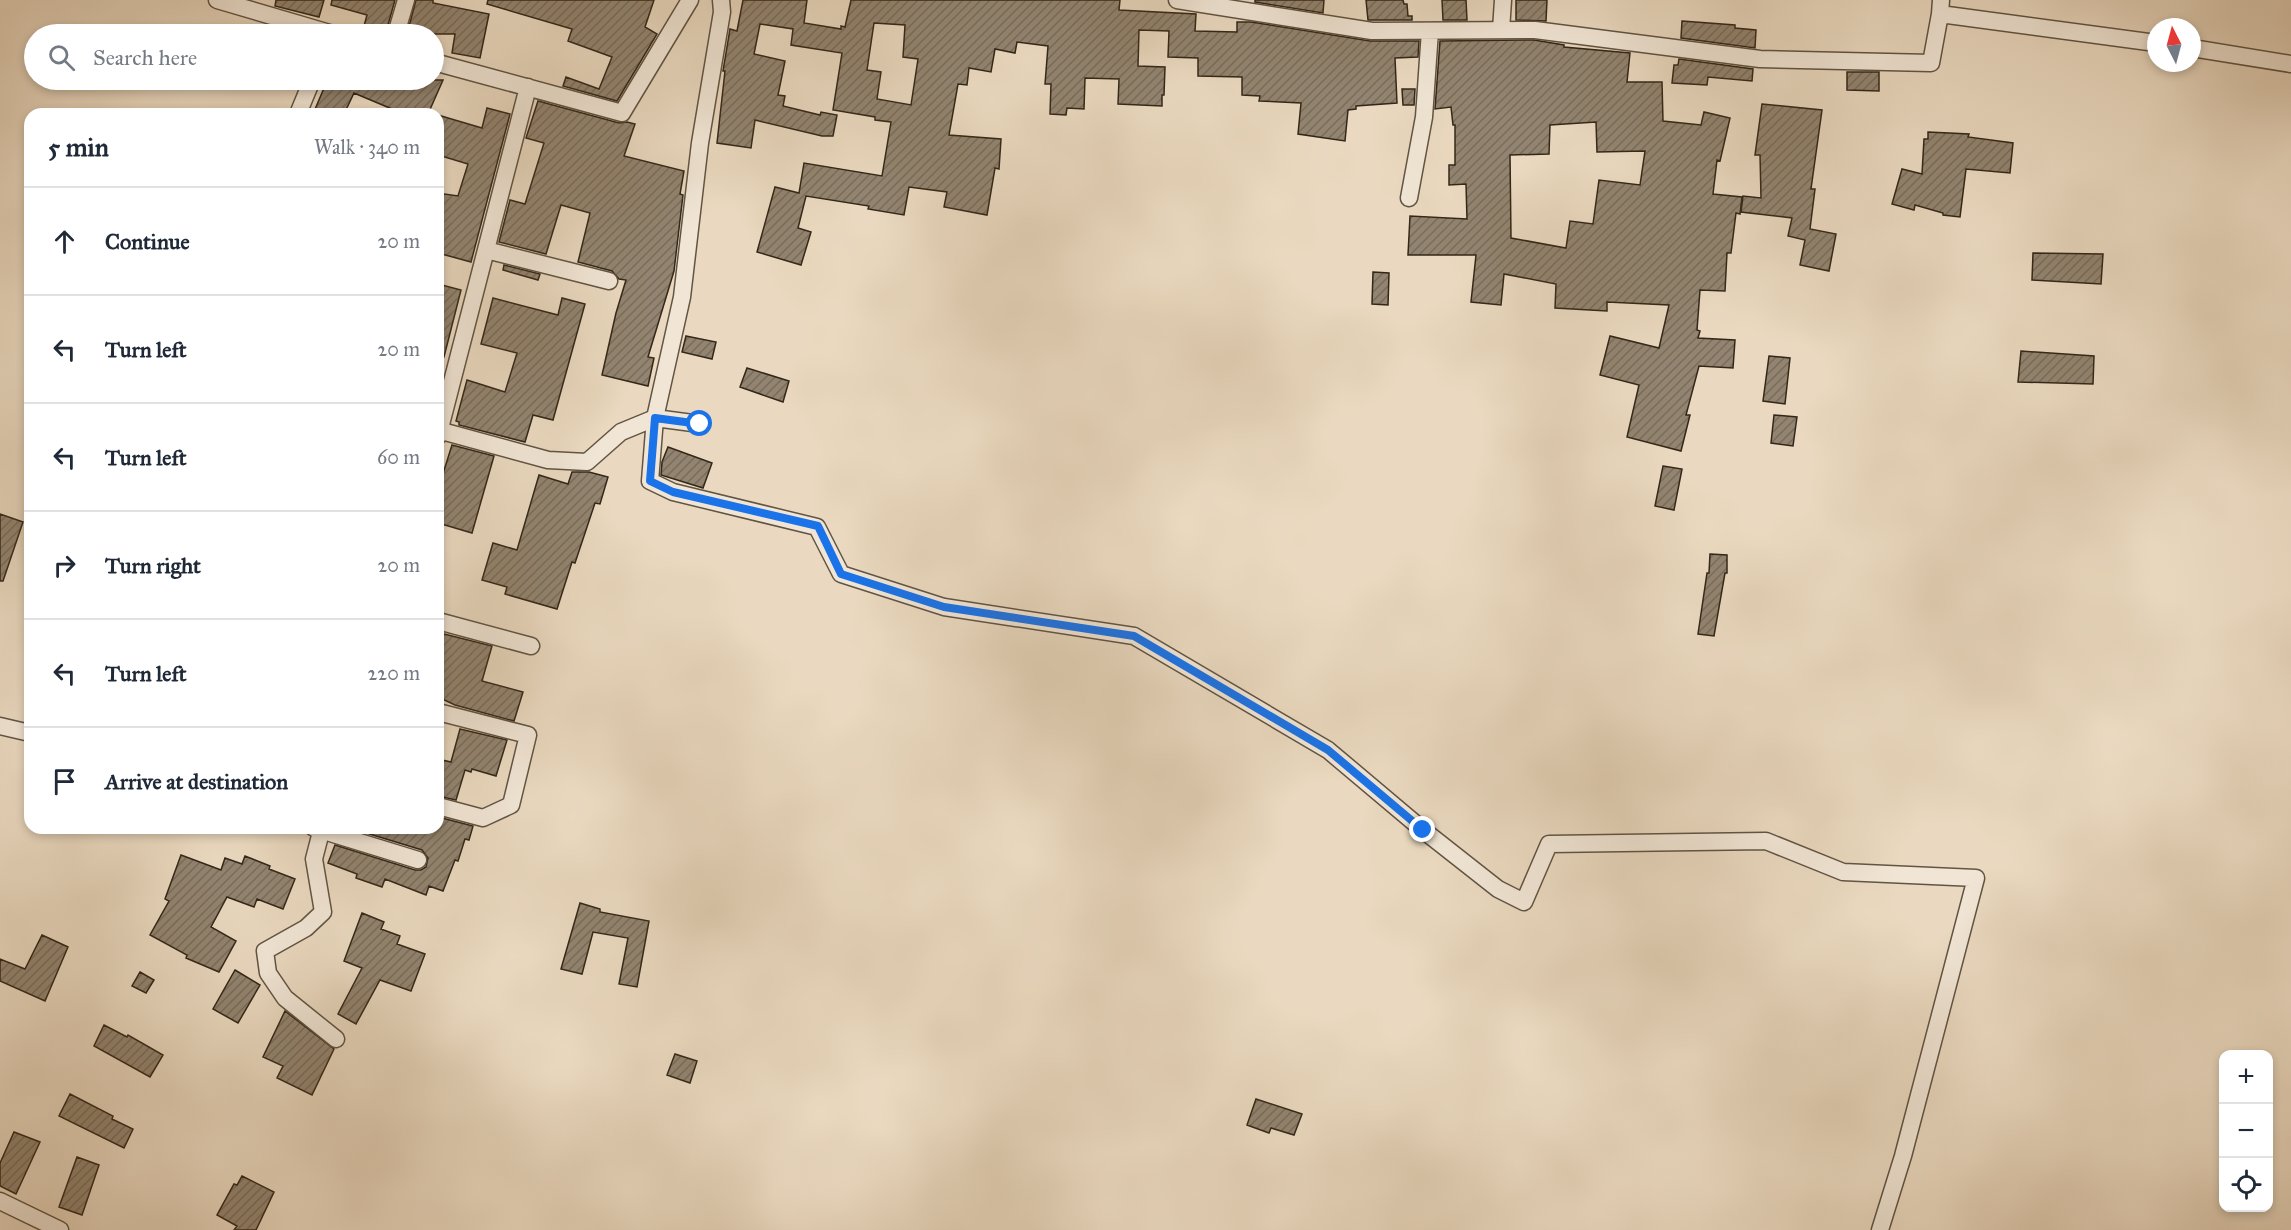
<!DOCTYPE html>
<html lang="en">
<head>
<meta charset="utf-8">
<style>
	:root { --surface:#fff; --page:#f6f6f7; --text:#1f2937; --muted:#747a83; --line:#e0e1e3 }
	body { margin:0; font-family:"IM FELL Great Primer",serif; background:var(--page); color:var(--text) }
	.controls { position:absolute; right:18px; bottom:18px; display:grid; overflow:hidden; border-radius:12px; box-shadow:0 3px 9px #0003 }
	.controls button { width:54px; height:54px; display:grid; place-items:center; padding:0; border:0; border-bottom:2px solid var(--line); background:var(--surface); color:var(--text); font:30px sans-serif }
	.compass { position:absolute; left:2147px; top:18px; width:54px; height:54px; border-radius:50%; background:var(--surface); box-shadow:0 3px 9px #0003; rotate:354deg }
	.stop { position:absolute; width:18px; height:18px; margin:-14px; border:4px solid #1a73e8; border-radius:50%; background:#fff }
	.stop.end { background:#1a73e8; border-color:#fff; box-shadow:0 2px 6px #0008 }
	.list { margin:0; padding:0; list-style:none }
	h2 { display:flex; justify-content:space-between; align-items:center; height:78px; margin:0; padding:0 24px; font-size:26px }
	h2 small { font-size:20px; font-weight:400; color:var(--muted) }
	.list li { display:grid; grid-template-columns:39px 1fr auto; gap:18px; align-items:center; box-sizing:border-box; height:108px; padding:0 24px; border-top:2px solid var(--line) }
	.list b { display:block; font-size:22px; white-space:nowrap }
	.list em { font-size:20px; font-style:normal; color:var(--muted) }
	.icon { flex:none; width:33px; height:33px; fill:none; stroke:currentColor; stroke-width:2; stroke-linecap:round; stroke-linejoin:round }
	.map { position:relative; flex:none; width:2291px; height:1230px; overflow:hidden }
	.search { position:absolute; background:var(--surface); box-shadow:0 3px 9px #0003; left:24px; top:24px; width:420px; height:66px; display:flex; align-items:center; gap:15px; box-sizing:border-box; padding:0 21px; border-radius:33px; color:var(--muted); font-size:22px }
	.panel { position:absolute; background:var(--surface); box-shadow:0 3px 9px #0003; left:24px; top:108px; width:420px; height:726px; border-radius:18px }
	.map>svg:first-child { display:block }
</style>
</head>
<body>
<div class="map">
<svg width="2291" height="1230" viewBox="0 0 2291 1230">
	<defs>
		<pattern id="building-hatch" width="6" height="6" patternUnits="userSpaceOnUse" patternTransform="scale(1.5)"><rect width="6" height="6" fill="#928470"/><path d="M-1 1l2-2M0 6l6-6M5 7l2-2" fill="none" stroke="#786c5b"/></pattern>
	</defs>
	<rect width="100%" height="100%" fill="#ead9c0"/>
	<filter id="stains"><feTurbulence type="fractalNoise" baseFrequency=".00333" numOctaves="4"/><feColorMatrix values="0 0 0 0 .2 0 0 0 0 .09 0 0 0 0 .02 0 0 0 .5 -.17"/></filter>
	<radialGradient id="worn" r=".72"><stop offset=".6" stop-color="#630" stop-opacity="0"/><stop offset="1" stop-color="#630" stop-opacity=".3"/></radialGradient>
	<!-- building -->
	<path fill="url(#building-hatch)" stroke="#332719" stroke-width="1.5" fill-rule="evenodd" d="M276,0H324L319,17L275,6Z
		M332,0H395L386,32L364,26L367,15L331,5Z
		M416,0H433V3L489,14L480,58L452,53L455,34H407Z
		M488,0H654L645,27L657,34L617,101L563,86L566,77L599,89L612,57L568,41L572,29L487,4Z
		M743,0H807L804,23L841,29V26L845,27L851,0H1120L1119,10L1196,14L1195,31L1237,32V22H1251L1370,41H1419L1418,57L1395,58L1397,103L1356,106V109L1348,110L1345,141L1298,134L1301,103L1259,101L1260,96L1242,95V77L1198,76V58L1168,57L1169,31L1139,30L1138,66L1165,67L1164,95H1162V106L1118,104L1119,79L1085,78L1084,109L1067,108L1066,115L1050,114L1051,84H1045L1048,46L1017,42L1015,53L995,49L991,72L969,68L967,85L958,84L949,135L1001,139L999,169L995,168L987,215L944,207L947,192L909,187L904,215L868,209L869,206L806,196L798,228L811,232L801,265L757,252L775,187L799,193L804,163L882,176L891,122L875,120V117L833,110L842,53L791,45L793,29L760,24L754,54L785,61L778,95L785,96L783,106L820,115L821,112L837,115L833,136H822L755,120L751,148L717,143L725,71H723L730,29L737,31ZM874,23L905,25L903,57L918,59L911,105L877,99L881,72L867,70Z
		M1255,0H1324L1323,13L1255,2Z
		M1366,0H1403L1404,4H1407L1408,16H1412V20H1368Z
		M1442,0H1466L1467,20H1443Z
		M1516,0H1547L1546,21L1516,20Z
		M1682,21L1735,25V28L1756,30L1755,48L1681,38Z
		M1534,40L1564,45V47L1630,53L1627,82H1662L1663,121L1701,125L1704,112L1730,118L1720,161L1717,160L1713,194L1742,197L1740,214L1736,213L1731,253H1727L1725,291L1700,290L1697,330L1700,331L1698,338L1735,340L1733,368L1699,366L1686,415H1690L1681,451L1627,437L1639,385L1600,375L1610,336L1659,348L1669,305L1607,302V311L1555,308L1556,284L1504,274L1501,305L1471,302L1476,255H1408L1410,216L1467,219L1466,184L1449,185V165H1455V125H1453L1451,107L1435,109L1440,41ZM1596,122L1597,152L1645,151L1640,185L1599,180L1593,224L1570,221L1566,248L1511,238L1510,155L1549,154L1550,125Z
		M1679,59L1753,69L1752,81L1708,77L1707,85L1672,83L1674,65H1678Z
		M1847,72H1879V91L1847,90Z
		M322,80H443L428,114H390L392,109L354,93L344,114H313L327,81Z
		M1402,89H1415L1414,105H1403Z
		M538,101L619,123L627,122L635,124L624,156L684,171L680,194L683,195L674,271L648,357L654,358L648,386L602,375L616,313L626,280L619,279L612,271L578,262L590,213L561,205L546,254L499,242L510,200L525,204L544,143L526,138Z
		M1762,104L1822,110L1811,189H1815L1810,229L1836,234L1829,271L1800,265L1805,240L1788,236L1792,218L1741,212L1743,196L1761,198L1760,155H1755Z
		M487,108L510,114L471,262L438,253V193L458,196L468,164L438,155V115L482,128Z
		M1928,132L1969,134L1968,137L2013,143L2010,173L1966,169L1960,217L1943,215V213L1915,205L1914,210L1892,204L1902,169L1922,174L1924,139H1928Z
		M2033,253L2103,254L2101,284L2032,280Z
		M504,265L540,274L538,280L503,270Z
		M1373,272L1389,273L1388,305L1372,304Z
		M438,284L461,290L444,357L438,356Z
		M493,298L558,315L562,298L585,304L553,420L533,415L525,442L459,425V422L456,421L467,380L505,392L517,353L481,344Z
		M686,336L716,342L712,359L682,352Z
		M2021,351L2094,356L2093,384L2018,382Z
		M1769,356L1790,358L1785,404L1763,401Z
		M747,368L789,381L783,402L740,387Z
		M1774,415L1797,417L1793,446L1771,443Z
		M452,445L494,456L472,533L438,523L442,506L438,504V480H441Z
		M668,447L712,463L703,488L661,475L662,462Z
		M1663,466L1682,469L1674,510L1655,506Z
		M572,472H589L608,477L600,504L595,503L575,563L572,562L557,609L505,594L507,587L482,580L493,543L517,550L539,475L568,484Z
		M0,514L23,522L3,581H0Z
		M1710,554L1727,555V573H1725L1714,636L1698,634L1707,573H1709Z
		M440,633L492,646L482,681L523,692L514,721L455,705L438,697V641Z
		M460,729L507,740L496,776L472,769L471,772L465,770L456,800L438,796V759L451,762Z
		M438,817L473,826L469,840L465,839L458,861L455,860L443,891L429,886L426,895L385,879L382,887L356,878L357,874L328,863L335,845L415,870H421L426,867L428,858L422,850L350,828H438Z
		M181,855L221,870L225,858L242,864L245,856L270,866L269,869L295,879L283,909L257,899L254,907L227,897L211,927L236,941L219,972L186,958L187,955L150,935L169,901L165,899Z
		M580,903L600,909V912L649,921L637,987L619,984L628,938L593,932L582,974L561,969Z
		M362,913L384,922L381,929L400,936L397,944L425,954L411,991L380,980L356,1024L338,1014L362,968L344,961Z
		M42,935L68,947L45,1001L0,981V959L25,969Z
		M235,970L260,985L238,1023L213,1009Z
		M140,972L154,980L146,993L132,986Z
		M285,1011L334,1049L312,1095L277,1078L283,1066L263,1057Z
		M104,1025L127,1037L128,1035L163,1055L150,1077L94,1046Z
		M675,1054L697,1061L690,1083L667,1075Z
		M70,1094L113,1116L112,1119L133,1129L124,1148L59,1116Z
		M1256,1099L1302,1114L1294,1135L1271,1128L1269,1133L1247,1125Z
		M14,1132L40,1142L16,1194L0,1186V1163Z
		M77,1157L99,1165L82,1215L59,1207Z
		M242,1176L274,1192L256,1230H234L237,1226L217,1215L234,1184L237,1185Z"/>
	<g fill="none" stroke-linecap="round" stroke-linejoin="round">
		<!-- street casing -->
		<g stroke="#615443" stroke-width="19">
			<path id="street" d="M217,0L333,34
				M721,0L722,12L700,143L682,297L655,418L650,481L673,492L817,527L841,574L944,607L1134,636L1328,750L1423,830L1498,889L1524,902L1549,844L1766,841L1843,872L1976,878L1903,1156L1880,1230
				M1177,0L1372,31L1535,30L1760,59L1931,63L1940,14L1941,0
				M1940,14L2156,43
				M1501,30L1503,0
				M396,34L406,0
				M2192,48L2291,64
				M434,62L622,113L690,0
				M298,114L312,80
				M1409,198L1424,117L1430,31
				M486,250L609,281
				M438,430L548,460L587,462L621,432L655,418L700,424
				M438,436L528,87
				M438,621L531,646
				M438,712L528,735L511,805L483,818L438,806
				M0,726L30,733
				M314,828L418,860
				M322,828L314,859L323,912L306,928L265,951L268,973L285,998L336,1039
				M0,1201L60,1230"/>
		</g>
		<!-- street -->
		<use href="#street" stroke="#f1e6d6" stroke-width="16"/>
	</g>
	<g fill="none" stroke-linecap="round" stroke-linejoin="round">
		<!-- route -->
		<path stroke="#1a73e8" stroke-width="8" d="M700,424L655,418L650,481L673,492L818,526L841,574L944,607L1134,636L1328,750L1423,830"/>
	</g>
	<rect width="100%" height="100%" filter="url(#stains)"/>
	<rect width="100%" height="100%" fill="url(#worn)"/>
</svg>
<div class="controls">
<button>+</button>
<button>−</button>
<button><svg class="icon" aria-label="locate" viewBox="0 0 24 24"><circle cx="12" cy="12" r="6"/><path d="M12 2v4M12 18v4M2 12h4M18 12h4"/></svg></button>
</div>
<svg class="compass" viewBox="-18 -18 36 36"><path d="M0-13l5 13h-10z" fill="#e53935"/><path d="M0 13l5-13h-10z" fill="#747a83"/></svg>
<div class="stop" style="left:700px;top:424px"></div>
<div class="stop end" style="left:1423px;top:830px"></div>
<div class="search"><svg class="icon" aria-label="search" viewBox="0 0 24 24"><circle cx="10" cy="10" r="6"/><path d="M15 15l6 6"/></svg>Search here</div>
<section class="panel">
<h2>5 min<small>Walk · 340 m</small></h2>
<ul class="list">
<li><svg class="icon" aria-label="ahead" viewBox="0 0 24 24"><path d="M12 20V5M6 11l6-6 6 6"/></svg><div><b>Continue</b></div><em>20 m</em></li>
<li><svg class="icon" aria-label="left" viewBox="0 0 24 24"><path d="M17 20v-9H6M10 6l-5 5 5 5"/></svg><div><b>Turn left</b></div><em>20 m</em></li>
<li><svg class="icon" aria-label="left" viewBox="0 0 24 24"><path d="M17 20v-9H6M10 6l-5 5 5 5"/></svg><div><b>Turn left</b></div><em>60 m</em></li>
<li><svg class="icon" aria-label="right" viewBox="0 0 24 24"><path d="M7 20v-9h11M14 6l5 5-5 5"/></svg><div><b>Turn right</b></div><em>20 m</em></li>
<li><svg class="icon" aria-label="left" viewBox="0 0 24 24"><path d="M17 20v-9H6M10 6l-5 5 5 5"/></svg><div><b>Turn left</b></div><em>220 m</em></li>
<li><svg class="icon" aria-label="arrive" viewBox="0 0 24 24"><path d="M6 21V4h12l-3 4 3 4H6"/></svg><div><b>Arrive at destination</b></div></li>
</ul>
</section>
</div>
</body>
</html>
